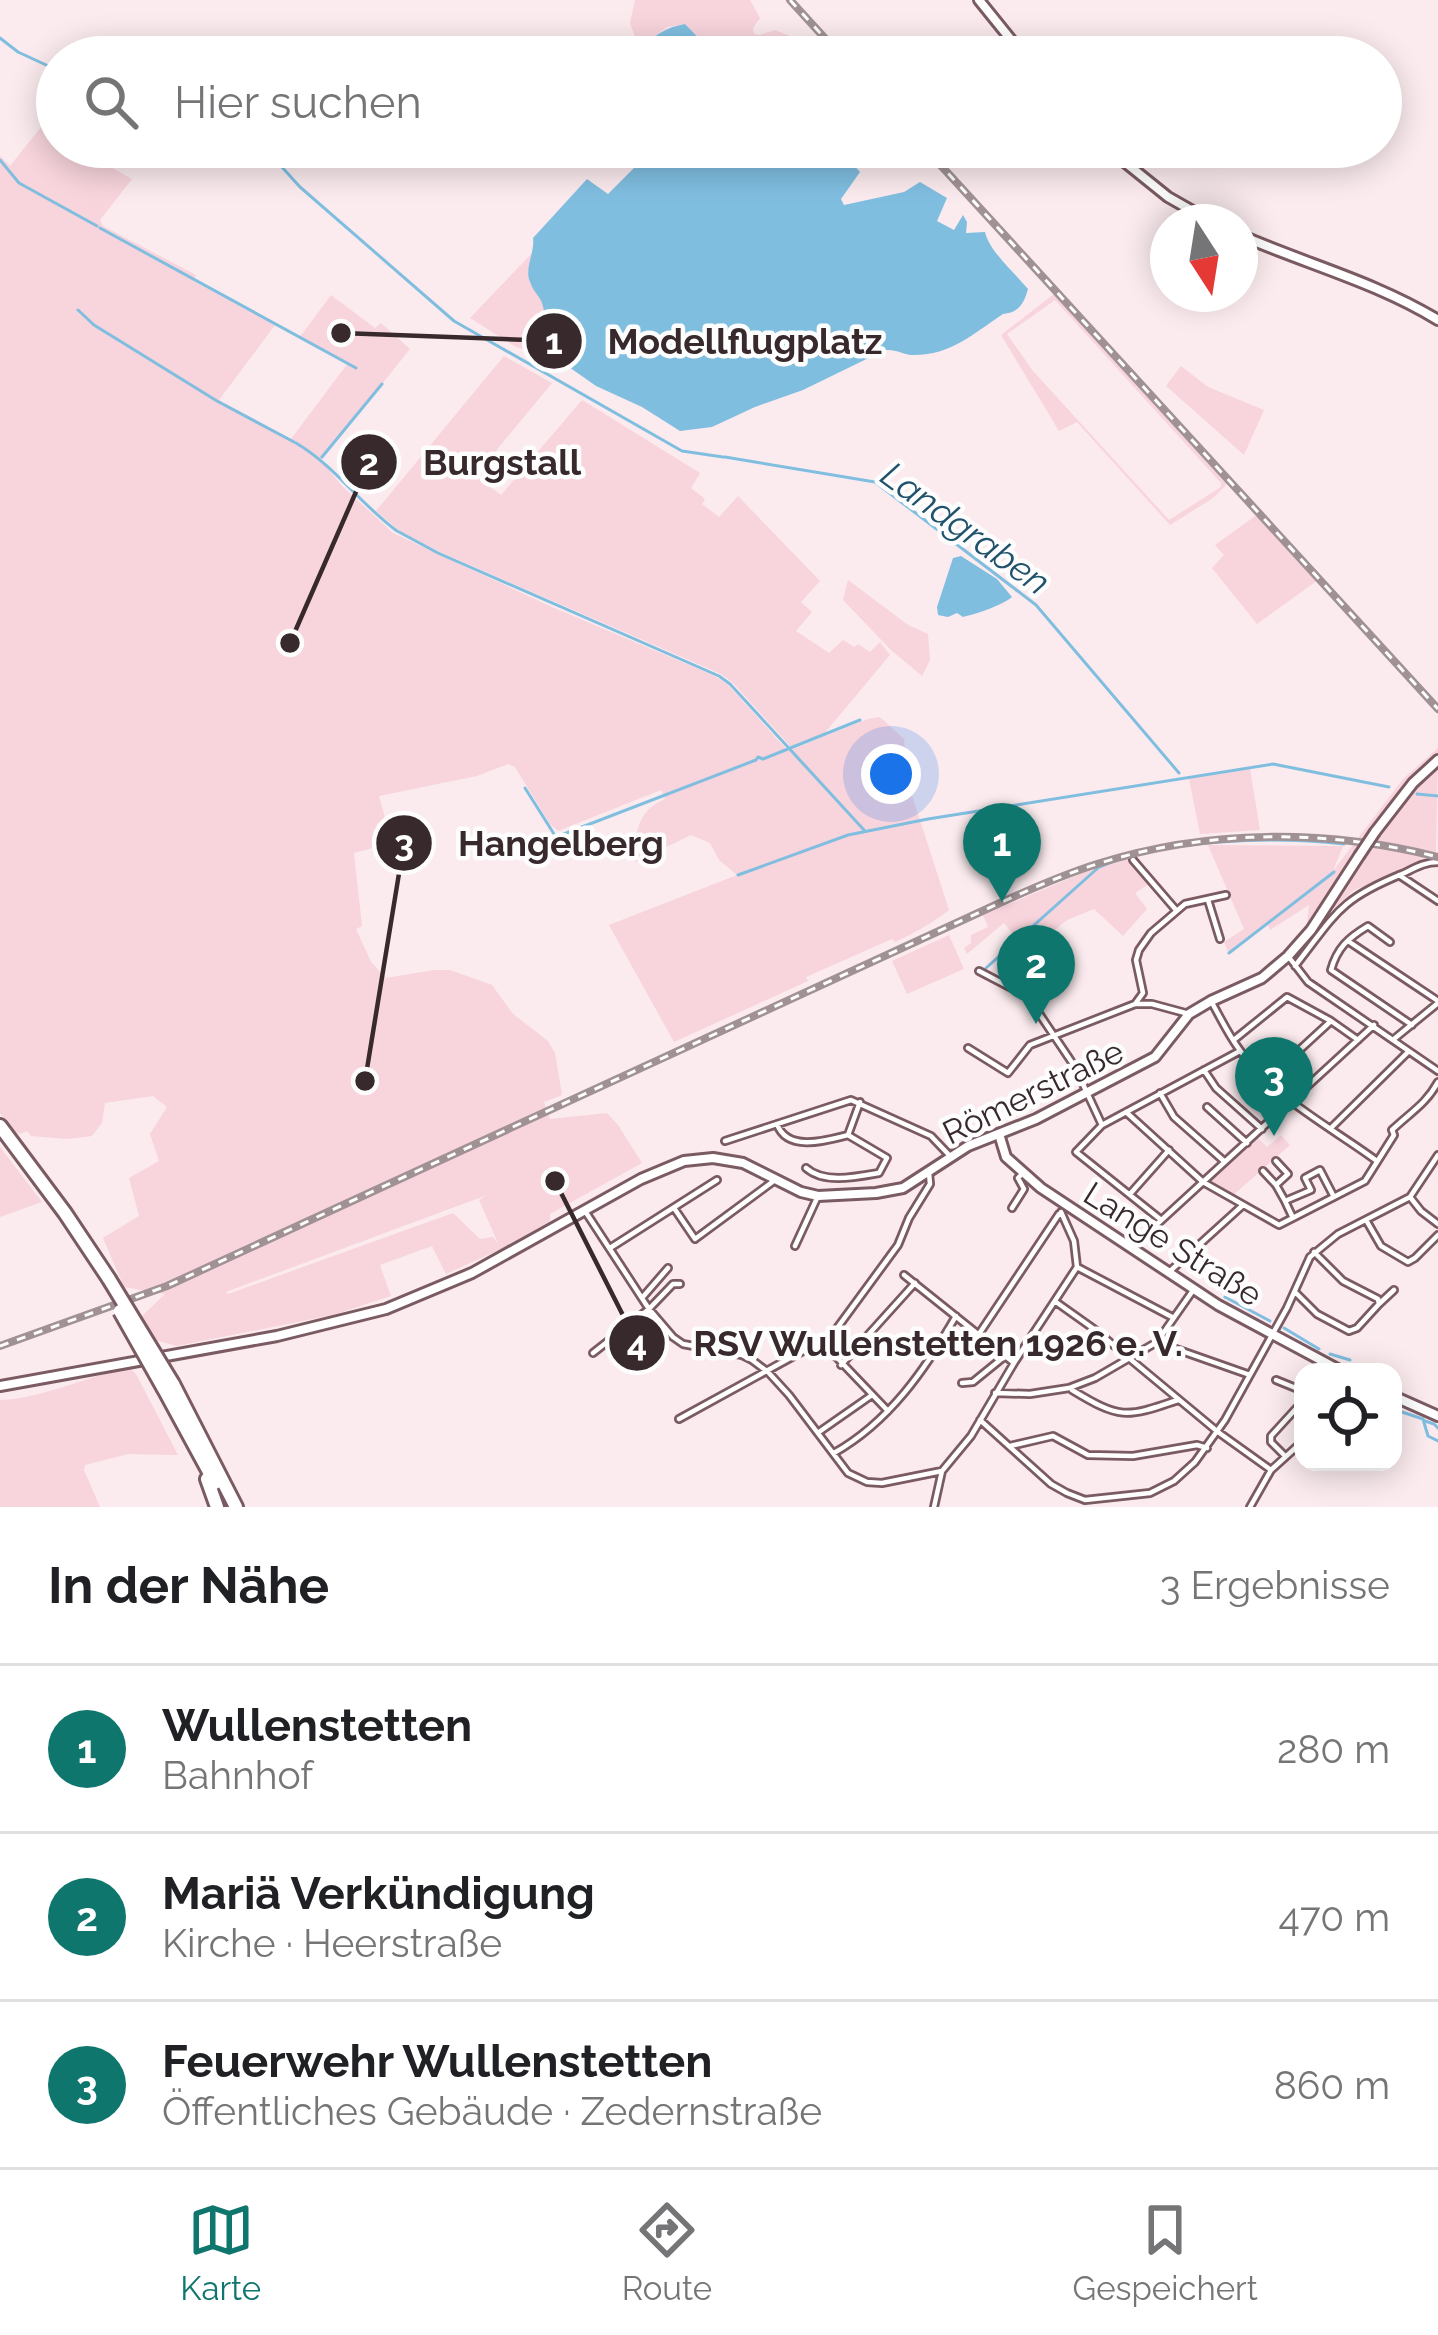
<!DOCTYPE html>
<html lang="de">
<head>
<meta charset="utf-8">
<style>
	:root { --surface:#fff; --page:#f6f6f6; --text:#202124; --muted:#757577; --line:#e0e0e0; --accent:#0f766e }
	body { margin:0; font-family:Raleway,sans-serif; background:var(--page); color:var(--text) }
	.controls { position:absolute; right:36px; bottom:36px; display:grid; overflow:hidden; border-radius:24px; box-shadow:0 6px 30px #0003 }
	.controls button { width:108px; height:108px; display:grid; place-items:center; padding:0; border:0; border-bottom:3px solid var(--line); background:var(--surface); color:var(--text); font:60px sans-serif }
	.compass { position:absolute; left:1150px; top:204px; width:108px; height:108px; border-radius:50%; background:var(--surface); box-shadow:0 6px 30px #0003; rotate:168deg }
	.you { position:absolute; left:891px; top:774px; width:42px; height:42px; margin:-30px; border:9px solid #fff; border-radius:50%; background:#1a73e8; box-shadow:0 0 0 18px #1a73e833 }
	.badge { display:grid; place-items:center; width:78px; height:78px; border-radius:50%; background:var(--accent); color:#fff; font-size:39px; font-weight:700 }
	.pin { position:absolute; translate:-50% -99px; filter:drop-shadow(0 3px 6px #0008) }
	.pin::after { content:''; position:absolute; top:63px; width:42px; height:36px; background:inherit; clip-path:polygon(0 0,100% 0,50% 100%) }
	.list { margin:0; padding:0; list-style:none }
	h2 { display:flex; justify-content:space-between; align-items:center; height:156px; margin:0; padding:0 48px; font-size:51px }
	h2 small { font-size:39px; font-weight:400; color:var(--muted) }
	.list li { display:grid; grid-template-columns:78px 1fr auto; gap:36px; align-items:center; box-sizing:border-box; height:168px; padding:0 48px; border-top:3px solid var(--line) }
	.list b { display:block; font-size:45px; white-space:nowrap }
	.list p { margin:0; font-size:39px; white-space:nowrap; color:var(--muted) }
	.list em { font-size:39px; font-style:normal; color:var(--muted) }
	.icon { flex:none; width:66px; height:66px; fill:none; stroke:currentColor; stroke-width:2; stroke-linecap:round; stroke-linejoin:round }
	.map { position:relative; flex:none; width:1438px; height:1507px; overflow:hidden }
	.search { position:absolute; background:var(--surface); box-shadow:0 6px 30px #0003; left:36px; right:36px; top:36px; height:132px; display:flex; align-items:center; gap:30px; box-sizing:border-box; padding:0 42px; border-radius:66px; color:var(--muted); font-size:45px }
	.sheet { height:660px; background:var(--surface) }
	nav { display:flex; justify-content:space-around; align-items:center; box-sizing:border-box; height:168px; border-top:3px solid var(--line); background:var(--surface); font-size:33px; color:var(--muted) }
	nav a { display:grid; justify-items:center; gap:6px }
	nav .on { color:var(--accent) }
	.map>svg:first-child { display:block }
</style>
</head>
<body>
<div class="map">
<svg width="1438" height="1507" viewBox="0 0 1438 1507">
	<rect width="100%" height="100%" fill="#fbebee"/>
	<!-- green -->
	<path fill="#f8d4dc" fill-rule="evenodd" d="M635,0H750L760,18L753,28L754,34L759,35L775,30L790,36L793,52L789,57H717L685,24L667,27L639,49L630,23Z
		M41,127L57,136V147H75L132,179L100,220L103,226L196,275L193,281L275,325L219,400L291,439L348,363L300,337L331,295L375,328L381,323L410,349L322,459H320L342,486L393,533L552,607L715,676L728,685L788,751L868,719L880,717L904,739L908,783L949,910C932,923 915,933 895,942L892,939L806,977L808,981L674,1042L609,925L737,875L719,860L710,843L691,835L635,862C635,835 636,811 665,799L661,790L558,831L550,824L515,767L508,764L477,776L379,796L392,843L354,853L362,926L356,929L371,962L386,978L434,970H450L492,985L513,1014L548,1041L555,1053L562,1095L544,1102L550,1119L607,1113L618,1125L642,1163L550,1214V1221L501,1249L446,1274L432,1246L380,1265L391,1296L333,1315L177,1346L154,1340L141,1317L165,1294L124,1287L103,1238L139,1216L129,1178L159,1161L150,1134L167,1107L153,1096L105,1103L102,1123L92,1136L67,1139L31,1136L27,1131L20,1134L15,1132L0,1113V156L10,166ZM487,1195L479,1200L498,1243L493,1237L480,1239L453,1213L228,1294L226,1292Z
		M535,250L528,272L530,284L542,298L559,360L516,347L470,318Z
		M1054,294L1227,484L1213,498L1170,525L1077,422L1059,431L1001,335ZM1055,300L1221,483V487L1169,520L1033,371L1007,334Z
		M504,356L552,383L475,476L501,495L582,400L700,473L691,488L705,499L702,504L719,517L738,496L820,581L801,602L812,612L796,631L829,653L843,640L854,647L858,644L870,652L880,642L890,655L823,735L791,747L732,682L721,674L440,552L401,532L376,511Z
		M1181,366L1208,387L1264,410L1244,455L1166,386Z
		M1258,514L1318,580L1257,624L1212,568L1224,555L1215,545Z
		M848,580L908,625L928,634L930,660L922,676L891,650L843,600Z
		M1438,748L1436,853L1422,858L1413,866L1354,890L1337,906L1307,925L1309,905L1270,930L1268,925L1306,892L1228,952L1224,942L1244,929L1208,845L1343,846L1333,871L1403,779Z
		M1250,769L1260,830L1200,834L1189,779Z
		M1132,858L1152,882L1135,893L1147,909L1123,936L1094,909L1067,920L1024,955L1016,938L1004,923L967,954L964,948L971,943V935L988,927L983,915L1090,870Z
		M949,935L964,969L907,994L892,961Z
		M1281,1135L1290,1145L1231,1197L1208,1184L1258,1138L1267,1147Z
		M0,1147L42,1202L0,1217Z
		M130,1368L136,1374L178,1455L128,1454L85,1465L84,1470L100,1507H0V1400C46,1398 86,1376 130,1368Z"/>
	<!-- water -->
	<path fill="#80bee0" d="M685,24L717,57H642L639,49C654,36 666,27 685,24Z
		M650,147H842L844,154L860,172L841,199L844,205L904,192L920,182L947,198L937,221L954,230L963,215L967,222L966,233L985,232C989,251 1015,273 1028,289C1024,304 1018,313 1003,314C973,334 951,355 914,355C903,355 897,349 885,350L803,390L755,407L712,427L680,431L642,407L596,386L559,360L557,345L548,343L538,327L539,313L544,311C542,296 534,294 530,282C524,268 535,253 533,238L587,179L608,194L633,169Z
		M961,556L997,579L1012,597C1003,605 976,614 963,617L957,613L948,617L938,615L937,607L953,558Z"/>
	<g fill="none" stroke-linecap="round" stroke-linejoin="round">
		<!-- stream -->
		<path stroke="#80bee0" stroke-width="3" d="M0,38L18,52L57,70
			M255,147L281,166L300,187L454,321L682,451L723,457
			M0,160L19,183L97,226
			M100,228L356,368
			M78,310L94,325L217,401L294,442
			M296,443C335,466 360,504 397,531
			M322,457L382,384
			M725,457L875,482L1036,605L1179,773
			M399,532L438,553L719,676L730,684L864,830
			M525,788L566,853
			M1417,794L1438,796
			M556,837L756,760L758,757L763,759L860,720
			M738,875L848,835L928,819L1273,764L1389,787
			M1229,953L1334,872
			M986,968L1099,867C1165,839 1273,836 1344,844
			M1225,1297L1270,1321
			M1284,1328L1319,1349
			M1330,1354L1350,1360
			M1393,1409L1423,1419L1428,1436L1438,1441
			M1425,1421L1434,1424L1438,1428"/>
		<!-- minor casing -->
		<g stroke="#7b5b62" stroke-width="10">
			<path id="minor" d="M1133,860L1176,910
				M1399,875L1438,901
				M1208,900L1220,939
				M1348,941L1438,1001
				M1390,942L1368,926C1348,938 1337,948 1331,970L1412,1025
				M1288,956L1308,982L1438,1071
				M1295,966C1336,914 1338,900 1402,874C1415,868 1424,862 1438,862
				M979,971L1025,995L1032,1003L1075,1067L1102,1125
				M1211,1001C1220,1017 1228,1034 1239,1049C1272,1097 1331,1127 1377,1161
				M1135,1004L1143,993L1136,960L1139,950L1151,933L1185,904L1226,895
				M1235,1039L1287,997L1331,1021L1358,1040
				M1394,1039L1438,1003
				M968,1048L1008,1073L1030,1045L1135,1004H1152L1189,1014
				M1204,1070L1216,1088L1262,1129
				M1269,1078L1331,1021
				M1160,1093L1174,1117L1225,1162
				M1207,1107L1247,1143
				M1126,1112L1203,1182L1279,1225L1365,1181L1394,1135L1392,1130C1411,1112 1426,1104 1438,1082
				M777,1124C787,1152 825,1141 848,1135L887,1158L879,1173C856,1177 824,1184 806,1168
				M1331,1128L1408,1052
				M848,1135L860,1102
				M725,1141L851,1100L931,1136L951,1157
				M1263,1171L1276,1185L1285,1201
				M1276,1185L1288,1174L1276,1161
				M1130,1194L1169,1150
				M1410,1197L1421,1211L1438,1224
				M674,1208L695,1239L775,1180
				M1012,1208L1024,1189L1018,1178L1023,1173
				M585,1211L649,1309L673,1337L683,1344L742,1355L752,1360L768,1372L789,1395L848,1473L867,1482L882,1483L942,1471L971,1436L1014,1363L1077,1267L1074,1241L1061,1212
				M1293,1218L1285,1201L1311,1190L1305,1178L1320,1170L1334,1197
				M1160,1219L1076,1152L1102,1125L1240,1051
				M1366,1220L1381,1246L1408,1262L1415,1258L1438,1235
				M795,1246L818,1196
				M610,1248L717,1180
				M1131,1248L1374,1025
				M1077,1267L1172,1317
				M1168,1273L1243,1205
				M904,1275L1014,1363
				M1295,1292L1317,1314L1349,1331L1357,1328L1379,1304L1378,1299L1343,1281L1314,1252
				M642,1298L668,1268
				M1056,1302L1094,1329L1218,1432L1271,1470
				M1379,1304L1394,1290
				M979,1334L1059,1214
				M822,1342L888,1411
				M1159,1343L1250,1375
				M593,1353L649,1309L673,1284H680
				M841,1365L915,1283
				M1276,1380L1303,1391
				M962,1383L973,1382L1005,1356
				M1072,1390C1120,1419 1125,1418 1178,1400
				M995,1393L1030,1394L1069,1388L1095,1378L1157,1342L1194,1289
				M679,1419L832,1335L898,1245L909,1218L930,1184L929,1173
				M980,1420L1051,1484L1067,1493L1085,1500L1150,1493L1174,1481L1195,1462L1225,1420L1287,1308L1310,1257L1338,1234L1410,1197L1438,1155
				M819,1432L872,1395
				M1010,1446L1053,1436L1088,1455L1133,1456L1197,1445L1207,1448
				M834,1453C889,1422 925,1370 956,1316
				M1284,1455L1271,1442V1436L1303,1401
				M934,1507L942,1471
				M1250,1507L1271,1470L1303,1441"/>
		</g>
		<!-- tertiary casing -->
		<g stroke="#7b5b62" stroke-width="14">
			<path id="tertiary" d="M999,1134L1006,1157L1041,1188L1218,1305L1343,1372
				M1393,1396L1438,1416"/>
		</g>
		<!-- secondary casing -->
		<g stroke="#7b5b62" stroke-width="14">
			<path id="secondary" d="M979,0L1025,57
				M1106,147L1168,197L1212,222
				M1240,235C1306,264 1376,282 1438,320
				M1375,832L1413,783L1438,760
				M0,1386L277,1336L386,1309L472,1273L641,1179L684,1161L713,1158L743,1163L801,1192L818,1196L876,1193L903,1188L968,1146L1036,1119L1155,1057L1189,1014L1211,1001L1262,978L1288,956L1311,930L1359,856"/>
		</g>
		<!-- motorway casing -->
		<g stroke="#7b5b62" stroke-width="18">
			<path id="motorway" d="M0,1126L65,1213L109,1279
				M173,1384L236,1507
				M164,1389L215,1483
				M207,1479L217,1507"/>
		</g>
		<!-- minor -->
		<use href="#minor" stroke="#fff" stroke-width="4.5"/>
		<!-- tertiary -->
		<use href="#tertiary" stroke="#fff" stroke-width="8"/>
		<!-- secondary -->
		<use href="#secondary" stroke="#fff" stroke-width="8"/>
		<!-- motorway -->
		<use href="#motorway" stroke="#fff" stroke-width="12"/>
		<!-- rail casing -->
		<g stroke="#a09194" stroke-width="8">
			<path id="rail" d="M790,0L842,57
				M924,147L1438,709
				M0,1346L167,1286L1002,902C1033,888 1065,874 1097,864C1207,829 1327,829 1438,857"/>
		</g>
		<!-- rail -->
		<use href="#rail" stroke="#fdfdfd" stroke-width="3" stroke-dasharray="9" stroke-linecap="butt"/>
		<!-- secondary-bridge casing -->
		<g stroke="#7b5b62" stroke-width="14" stroke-linecap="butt">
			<path id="secondary-bridge" d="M1359,856L1375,832"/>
		</g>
		<!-- motorway-bridge casing -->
		<g stroke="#7b5b62" stroke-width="18" stroke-linecap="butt">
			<path id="motorway-bridge" d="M109,1279L173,1384
				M120,1311L164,1389"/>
		</g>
		<!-- secondary-bridge -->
		<use href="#secondary-bridge" stroke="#fff" stroke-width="8"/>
		<!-- motorway-bridge -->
		<use href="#motorway-bridge" stroke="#fff" stroke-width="12"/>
	</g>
	<g text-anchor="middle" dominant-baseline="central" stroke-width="9" stroke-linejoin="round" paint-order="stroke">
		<!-- street labels -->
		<g font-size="33" fill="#37292c" stroke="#fdfdfd">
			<text transform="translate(1033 1092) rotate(-26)">Römerstraße</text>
			<text transform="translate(1173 1244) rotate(32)">Lange Straße</text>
		</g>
		<!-- water labels -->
		<g font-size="36" font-style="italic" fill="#21526b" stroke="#fdfdfd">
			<text transform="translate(966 528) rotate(36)">Landgraben</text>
		</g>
	</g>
	<!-- callouts -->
	<path fill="none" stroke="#37292c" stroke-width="4.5" d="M341 333L554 341M290 643L369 462M365 1081L404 843M555 1181L637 1343"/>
	<g fill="#37292c" stroke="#fdfdfd" stroke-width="4.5">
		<circle cx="341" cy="333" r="12"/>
		<circle cx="290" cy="643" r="12"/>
		<circle cx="365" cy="1081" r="12"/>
		<circle cx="555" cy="1181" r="12"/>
		<circle cx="554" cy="341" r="30"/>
		<circle cx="369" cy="462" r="30"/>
		<circle cx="404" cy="843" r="30"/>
		<circle cx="637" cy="1343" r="30"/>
	</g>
	<g font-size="36" text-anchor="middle" font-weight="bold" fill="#fff">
		<text x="554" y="354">1</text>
		<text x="369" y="475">2</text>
		<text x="404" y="856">3</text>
		<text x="637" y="1356">4</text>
	</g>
	<g font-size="36" text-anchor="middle" font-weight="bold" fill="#37292c" stroke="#fdfdfd" stroke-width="9" stroke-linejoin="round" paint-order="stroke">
		<text x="745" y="354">Modellflugplatz</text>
		<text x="502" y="475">Burgstall</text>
		<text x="561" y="856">Hangelberg</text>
		<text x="938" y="1356">RSV Wullenstetten 1926 e. V.</text>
	</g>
</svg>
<div class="controls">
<button><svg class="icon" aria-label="locate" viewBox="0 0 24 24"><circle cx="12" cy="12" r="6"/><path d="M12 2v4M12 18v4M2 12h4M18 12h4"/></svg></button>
</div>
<svg class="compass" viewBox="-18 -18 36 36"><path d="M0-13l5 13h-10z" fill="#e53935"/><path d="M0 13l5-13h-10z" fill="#757577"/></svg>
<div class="you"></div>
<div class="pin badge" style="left:1002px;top:902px">1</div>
<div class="pin badge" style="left:1036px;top:1024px">2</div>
<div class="pin badge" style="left:1274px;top:1136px">3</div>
<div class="search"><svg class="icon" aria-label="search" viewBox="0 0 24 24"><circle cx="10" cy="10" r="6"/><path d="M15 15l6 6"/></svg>Hier suchen</div>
</div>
<section class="sheet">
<h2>In der Nähe<small>3 Ergebnisse</small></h2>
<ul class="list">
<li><span class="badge">1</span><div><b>Wullenstetten</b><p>Bahnhof</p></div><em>280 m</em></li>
<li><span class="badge">2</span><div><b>Mariä Verkündigung</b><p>Kirche · Heerstraße</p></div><em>470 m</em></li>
<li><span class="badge">3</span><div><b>Feuerwehr Wullenstetten</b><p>Öffentliches Gebäude · Zedernstraße</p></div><em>860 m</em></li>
</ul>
</section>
<nav>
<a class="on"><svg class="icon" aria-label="map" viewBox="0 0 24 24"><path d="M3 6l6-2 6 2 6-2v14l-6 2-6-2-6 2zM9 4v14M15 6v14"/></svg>Karte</a>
<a><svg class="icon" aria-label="directions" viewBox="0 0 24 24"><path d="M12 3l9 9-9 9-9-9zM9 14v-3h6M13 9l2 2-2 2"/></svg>Route</a>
<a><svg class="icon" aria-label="saved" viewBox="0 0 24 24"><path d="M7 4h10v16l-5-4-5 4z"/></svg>Gespeichert</a>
</nav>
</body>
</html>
